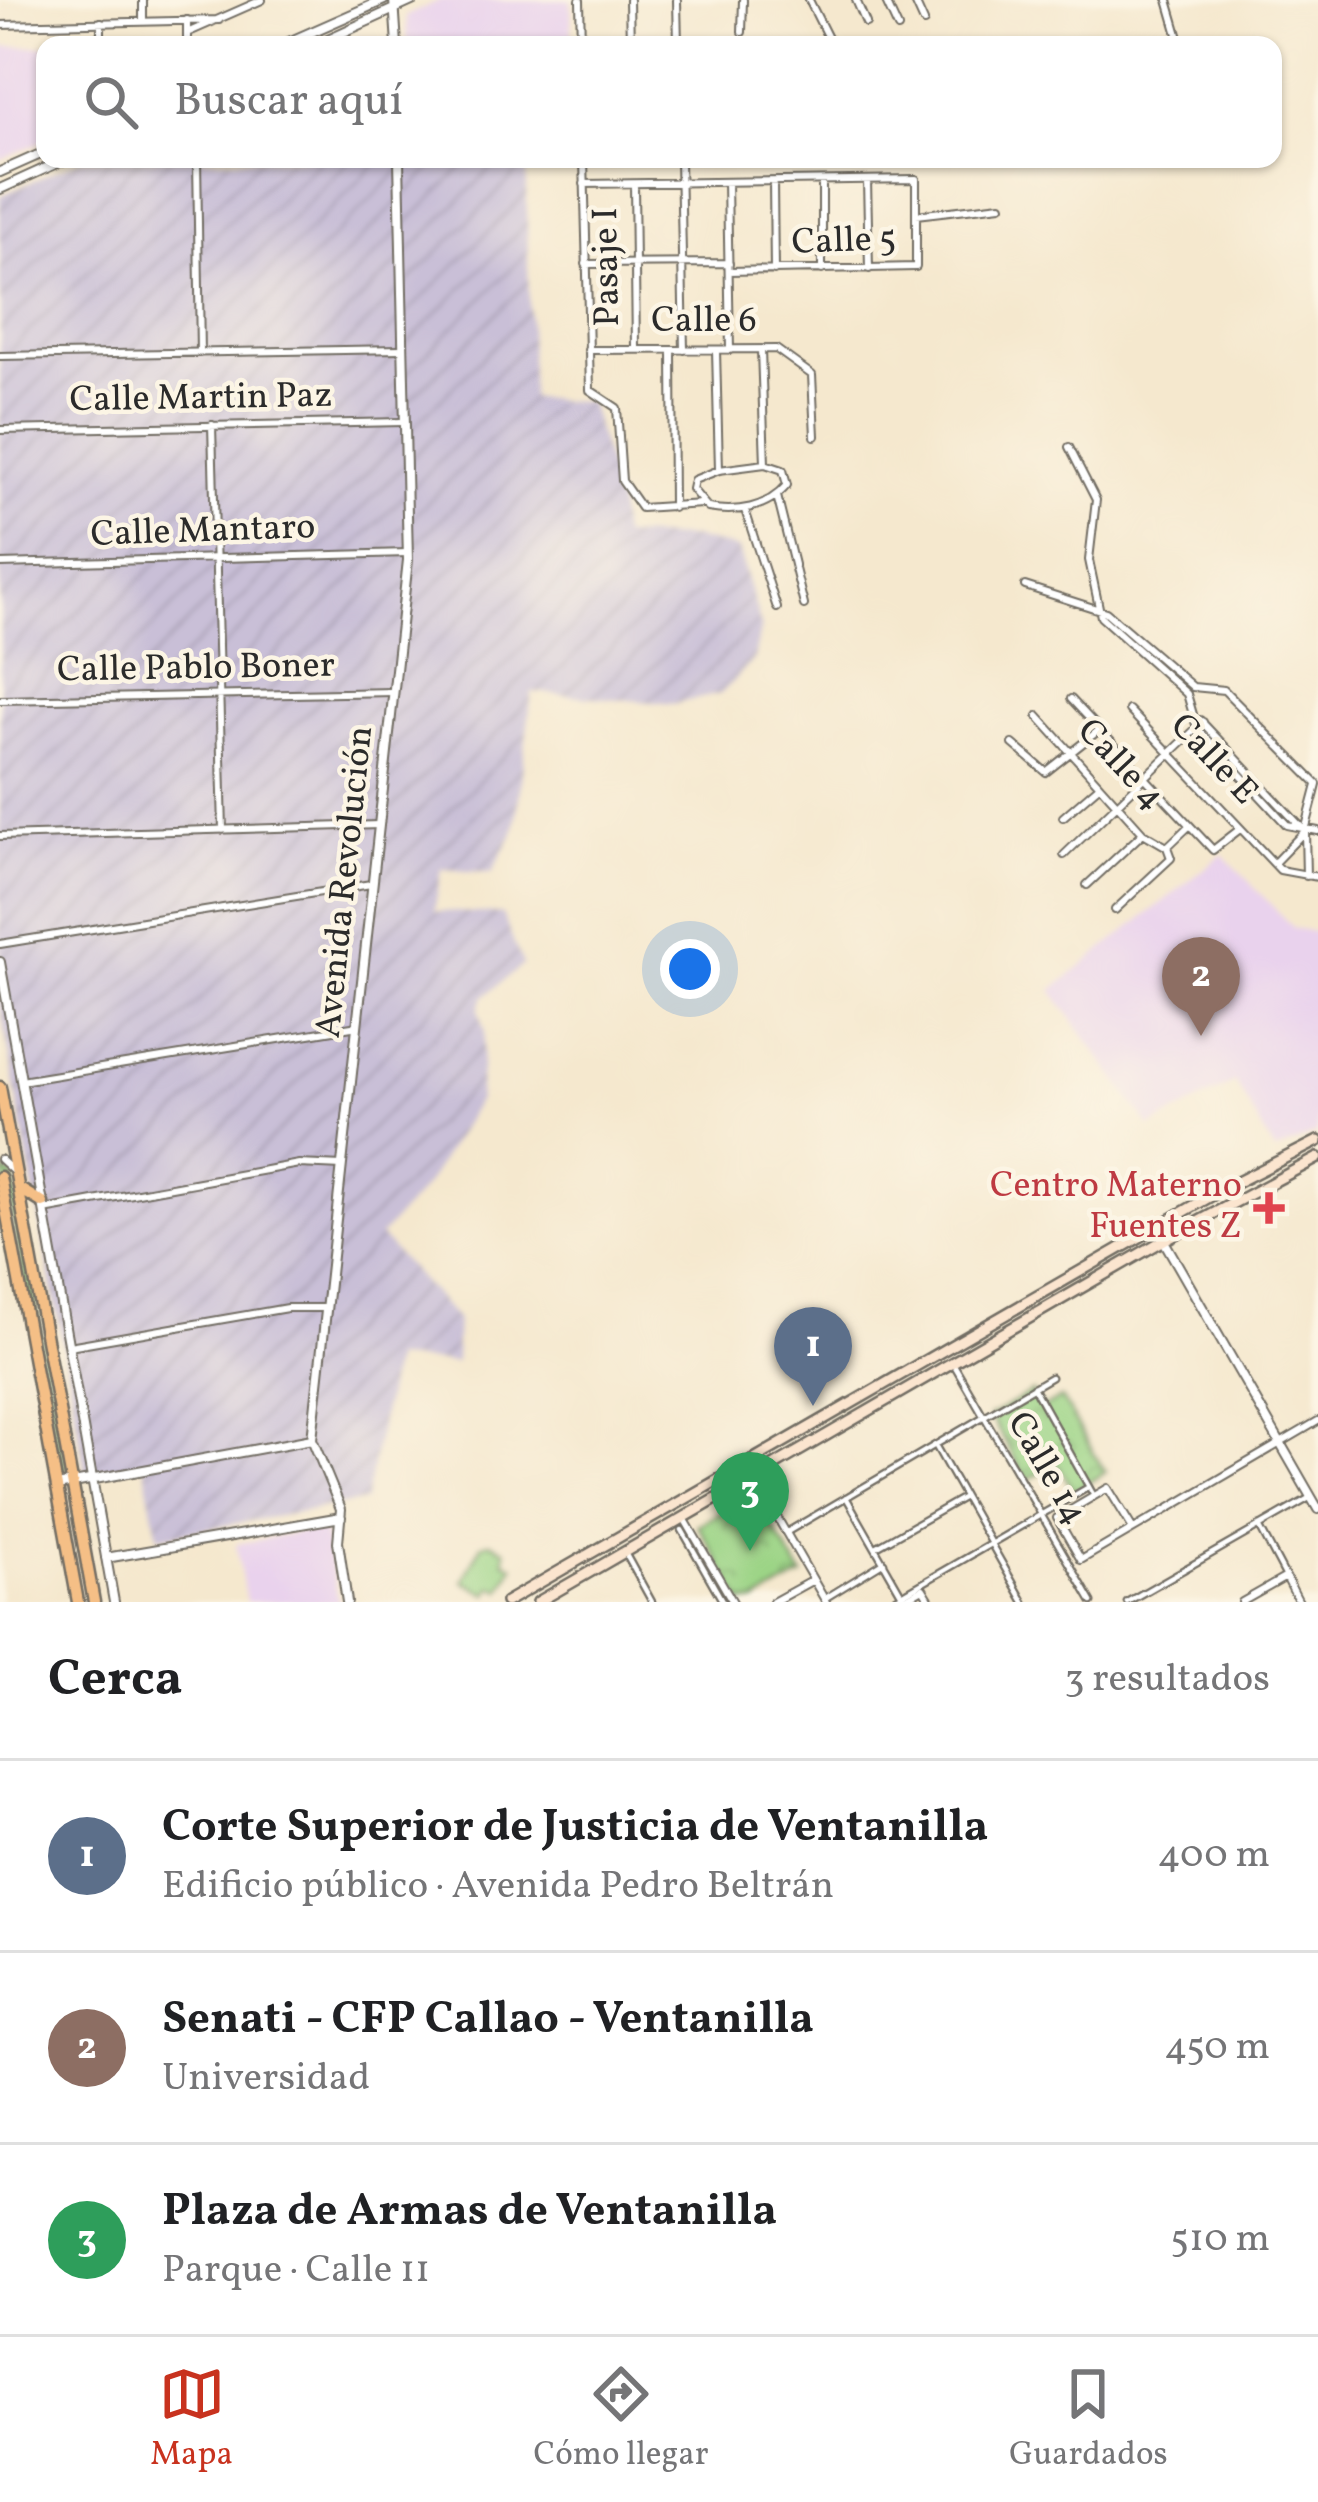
<!DOCTYPE html>
<html lang="es">
<head>
<meta charset="utf-8">
<style>
	:root { --surface:#fff; --page:#f2f2f2; --text:#202124; --muted:#757577; --line:#e0e0e0; --accent:#c8321e }
	body { margin:0; font-family:Vollkorn,serif; background:var(--page); color:var(--text) }
	.you { position:absolute; left:690px; top:969px; width:42px; height:42px; margin:-30px; border:9px solid #fff; border-radius:50%; background:#1a73e8; box-shadow:0 0 0 18px #1a73e833 }
	.badge { display:grid; place-items:center; width:78px; height:78px; border-radius:50%; background:var(--accent); color:#fff; font-size:39px; font-weight:700 }
	.pin { position:absolute; translate:-50% -99px; filter:drop-shadow(0 3px 6px #0008) }
	.pin::after { content:''; position:absolute; top:63px; width:42px; height:36px; background:inherit; clip-path:polygon(0 0,100% 0,50% 100%) }
	.list { margin:0; padding:0; list-style:none }
	h2 { display:flex; justify-content:space-between; align-items:center; height:156px; margin:0; padding:0 48px; font-size:51px }
	h2 small { font-size:39px; font-weight:400; color:var(--muted) }
	.list li { display:grid; grid-template-columns:78px 1fr auto; gap:36px; align-items:center; box-sizing:border-box; height:192px; padding:0 48px; border-top:3px solid var(--line) }
	.list b { display:block; font-size:45px; white-space:nowrap }
	.list p { margin:0; font-size:39px; white-space:nowrap; color:var(--muted) }
	.list em { font-size:39px; font-style:normal; color:var(--muted) }
	.icon { flex:none; width:66px; height:66px; fill:none; stroke:currentColor; stroke-width:2; stroke-linecap:round; stroke-linejoin:round }
	.map { position:relative; flex:none; width:1318px; height:1602px; overflow:hidden }
	.search { position:absolute; background:var(--surface); box-shadow:0 3px 9px #0004; left:36px; right:36px; top:36px; height:132px; display:flex; align-items:center; gap:30px; box-sizing:border-box; padding:0 42px; border-radius:24px; color:var(--muted); font-size:45px }
	.sheet { height:732px; background:var(--surface) }
	nav { display:flex; justify-content:space-around; align-items:center; box-sizing:border-box; height:168px; border-top:3px solid var(--line); background:var(--surface); font-size:33px; color:var(--muted) }
	nav a { display:grid; justify-items:center; gap:6px }
	nav .on { color:var(--accent) }
	.map>svg:first-child { display:block }
</style>
</head>
<body>
<div class="map">
<svg width="1318" height="1602" viewBox="0 0 1318 1602">
	<defs>
		<pattern id="industrial-furrows" width="10" height="10" patternUnits="userSpaceOnUse" patternTransform="scale(3)"><rect width="10" height="10" fill="#c9bfd7"/><path d="M-1 1l2-2M0 10L10 0M9 11l2-2" fill="none" stroke="#ada4b9"/></pattern>
		<pattern id="park-crowns" width="20" height="18" patternUnits="userSpaceOnUse" patternTransform="scale(3)"><rect width="20" height="18" fill="#9cd486"/><path d="M2 6a3 3 0 1 1 6 0M12 15a3 3 0 1 1 6 0" fill="none" stroke="#87b674"/></pattern>
	</defs>
	<rect width="100%" height="100%" fill="#fcf5e5"/>
	<filter id="ink" filterUnits="userSpaceOnUse"><feTurbulence type="fractalNoise" baseFrequency=".00833" numOctaves="2"/><feDisplacementMap in="SourceGraphic" scale="24" xChannelSelector="R" yChannelSelector="G"/><feConvolveMatrix kernelMatrix="1 2 1 2 8 2 1 2 1" color-interpolation-filters="sRGB"/></filter>
	<filter id="wash" filterUnits="userSpaceOnUse"><feTurbulence type="fractalNoise" baseFrequency=".004" numOctaves="4" result="noise"/><feDisplacementMap in="SourceGraphic" scale="48" xChannelSelector="R" yChannelSelector="G"/><feGaussianBlur stdDeviation="2.7" result="paint"/><feColorMatrix in="noise" values="0 0 0 0 0 0 0 0 0 0 0 0 0 0 0 0 0 1.4 0 .05"/><feComposite in="paint" operator="in"/></filter>
	<g filter="url(#wash)">
		<rect width="100%" height="100%" fill="#f5e8ce"/>
		<!-- built -->
		<path fill="#e9d2ed" d="M441,0H571L572,45H407L406,16Z
			M45,46V140L0,160V47Z
			M1223,854L1293,928L1318,933V1133L1275,1152L1235,1082L1150,1127L1052,990Z
			M323,1528L339,1602H246L236,1544Z"/>
		<!-- industrial -->
		<path fill="url(#industrial-furrows)" d="M82,159H526L531,398L589,402L617,496L621,536L694,538L738,549L761,626L754,659L721,694L674,704L532,692L515,830L492,873L442,869L434,911L502,914L523,965L484,996L479,1009L485,1032L478,1100L426,1185L380,1236L457,1320L455,1363L393,1359L365,1501L158,1537L144,1464L86,1473L0,1005V196Z"/>
		<!-- grass -->
		<path fill="#9cd486" stroke="#648058" stroke-width="3" d="M4,1171L13,1176L67,1472L62,1476Z
			M490,1542L505,1550V1561L514,1566L501,1590L493,1586L488,1594L463,1581L482,1544Z"/>
		<!-- park -->
		<path fill="url(#park-crowns)" stroke="#648058" stroke-width="3" d="M1032,1392L1042,1409L1061,1398L1105,1472L1074,1491L1057,1463L1027,1480L990,1416Z
			M752,1495L803,1576L756,1602H742L698,1525Z"/>
	</g>
	<g filter="url(#ink)">
		<g fill="none" stroke-linecap="round" stroke-linejoin="round">
			<!-- pedestrian casing -->
			<g stroke="#726d64" stroke-width="9">
				<path id="pedestrian" d="M953,1363L1092,1602
					M1033,1387L1094,1496
					M935,1445L1024,1602
					M846,1497L902,1595
					M1259,1526L1286,1577
					M682,1530L723,1602
					M787,1532L1051,1377
					M876,1547L964,1497
					M625,1553L652,1602
					M824,1599L884,1562
					M890,1602L1089,1487
					M1127,1602L1311,1497"/>
			</g>
			<!-- minor casing -->
			<g stroke="#726d64" stroke-width="10">
				<path id="minor" d="M143,0V20
					M580,0L581,45
					M629,0L630,45
					M677,0L678,45
					M809,0L828,38
					M856,0L866,23
					M885,0L898,28
					M914,0L924,22
					M1168,0L1181,45
					M101,22V45
					M0,25L219,20
					M742,32L743,0
					M187,33L262,0
					M678,41L703,45
					M187,45V20
					M197,159L200,353
					M584,159L590,390L617,408L622,481L641,508L702,504
					M680,159L684,350
					M867,180L869,269
					M727,182L730,350
					M773,182L774,271
					M584,184L916,179V267L729,271
					M634,184L636,348
					M916,215L1001,205
					M586,264L729,263
					M822,270V181
					M588,350L776,349L812,375L815,436
					M672,350L673,508
					M716,350L719,470
					M761,350L765,464
					M0,356L402,349
					M212,425L223,830
					M0,430L404,422
					M1069,447L1096,500L1089,560L1101,617L1187,694L1197,728L1287,825L1318,831
					M765,464L783,470L787,485C767,509 736,513 708,508L692,489L694,480L719,470Z
					M777,496L804,605
					M745,510L777,608
					M0,564L408,553
					M1025,586L1106,612L1193,687
					M1193,687L1224,690L1317,784
					M1071,699L1213,850L1240,829
					M0,700L394,692
					M1129,710L1280,870L1318,877
					M1038,716L1143,833L1167,847
					M1200,720L1302,828
					M1013,744L1046,772L1098,731
					M1063,817L1100,785
					M0,836L379,825
					M1064,855L1203,722
					M1274,863L1305,831
					M1306,876L1305,831L1317,785
					M1087,885L1143,833
					M1115,910L1171,858L1167,847L1189,826
					M0,944L371,884
					M21,1081L358,1026
					M0,1159L14,1172
					M44,1210L299,1164L342,1166
					M69,1346L287,1308H325
					M747,1465L826,1602
					M684,1518L733,1602
					M1133,1529L1108,1488L1057,1518L1081,1560L1318,1421
					M773,1602L813,1580
					M900,1602L923,1589L931,1602
					M1242,1602L1286,1577L1299,1602"/>
			</g>
			<!-- tertiary casing -->
			<g stroke="#726d64" stroke-width="12">
				<path id="tertiary" d="M394,0L397,45
					M282,45L384,0
					M315,45L414,0
					M0,172L45,152
					M0,189L66,159
					M0,962L114,1602
					M1156,1227L1318,1509
					M57,1486L312,1439
					M106,1558L341,1517
					M347,1602L338,1542L341,1509L312,1439L408,560L399,159"/>
			</g>
			<!-- secondary casing -->
			<g stroke="#726d64" stroke-width="14">
				<path id="secondary" d="M506,1602L1218,1192L1318,1141
					M538,1602L1164,1240L1318,1158"/>
			</g>
			<!-- trunk casing -->
			<g stroke="#726d64" stroke-width="15">
				<path id="trunk" d="M0,1087L94,1602
					M0,1177L78,1602
					M20,1189L43,1203"/>
			</g>
			<!-- pedestrian -->
			<use href="#pedestrian" stroke="#fff" stroke-width="4.5"/>
			<!-- minor -->
			<use href="#minor" stroke="#fff" stroke-width="6"/>
			<!-- tertiary -->
			<use href="#tertiary" stroke="#fff" stroke-width="8"/>
			<!-- secondary -->
			<use href="#secondary" stroke="#fbe5cf" stroke-width="9"/>
			<!-- trunk -->
			<use href="#trunk" stroke="#f5bf86" stroke-width="10"/>
		</g>
	</g>
	<!-- markers -->
	<path fill="#e0444e" stroke="#fcf5e5" stroke-width="4.5" d="M1263 1190h12v12h12v12h-12v12h-12v-12h-12v-12h12z"/>
	<g text-anchor="middle" dominant-baseline="central" stroke-width="9" stroke-linejoin="round" paint-order="stroke">
		<!-- street labels -->
		<g font-size="36" fill="#2b2b2b" stroke="#fcf5e5">
			<text transform="translate(844 242) rotate(-2)">Calle 5</text>
			<text transform="translate(608 267) rotate(-91)">Pasaje I</text>
			<text x="704" y="322">Calle 6</text>
			<text transform="translate(201 399) rotate(-1)">Calle Martin Paz</text>
			<text transform="translate(203 532) rotate(-2)">Calle Mantaro</text>
			<text transform="translate(196 669) rotate(-1)">Calle Pablo Boner</text>
			<text transform="translate(1213 760) rotate(47)">Calle E</text>
			<text transform="translate(1120 765) rotate(47)">Calle 4</text>
			<text transform="translate(346 882) rotate(-84)">Avenida Revolución</text>
			<text transform="translate(1046 1469) rotate(60)">Calle 14</text>
		</g>
		<!-- health labels -->
		<g font-size="36" fill="#be3a42" stroke="#fcf5e5" text-anchor="end">
			<text x="1242" y="1187">Centro Materno<tspan x="1242" dy="41">Fuentes Z</tspan></text>
		</g>
	</g>
</svg>
<div class="you"></div>
<div class="pin badge" style="left:813px;top:1406px;background:#5c6f8a">1</div>
<div class="pin badge" style="left:1201px;top:1036px;background:#8d6e63">2</div>
<div class="pin badge" style="left:750px;top:1551px;background:#2e9e5b">3</div>
<div class="search"><svg class="icon" aria-label="search" viewBox="0 0 24 24"><circle cx="10" cy="10" r="6"/><path d="M15 15l6 6"/></svg>Buscar aquí</div>
</div>
<section class="sheet">
<h2>Cerca<small>3 resultados</small></h2>
<ul class="list">
<li><span class="badge" style="background:#5c6f8a">1</span><div><b>Corte Superior de Justicia de Ventanilla</b><p>Edificio público · Avenida Pedro Beltrán</p></div><em>400 m</em></li>
<li><span class="badge" style="background:#8d6e63">2</span><div><b>Senati - CFP Callao - Ventanilla</b><p>Universidad</p></div><em>450 m</em></li>
<li><span class="badge" style="background:#2e9e5b">3</span><div><b>Plaza de Armas de Ventanilla</b><p>Parque · Calle 11</p></div><em>510 m</em></li>
</ul>
</section>
<nav>
<a class="on"><svg class="icon" aria-label="map" viewBox="0 0 24 24"><path d="M3 6l6-2 6 2 6-2v14l-6 2-6-2-6 2zM9 4v14M15 6v14"/></svg>Mapa</a>
<a><svg class="icon" aria-label="directions" viewBox="0 0 24 24"><path d="M12 3l9 9-9 9-9-9zM9 14v-3h6M13 9l2 2-2 2"/></svg>Cómo llegar</a>
<a><svg class="icon" aria-label="saved" viewBox="0 0 24 24"><path d="M7 4h10v16l-5-4-5 4z"/></svg>Guardados</a>
</nav>
</body>
</html>
